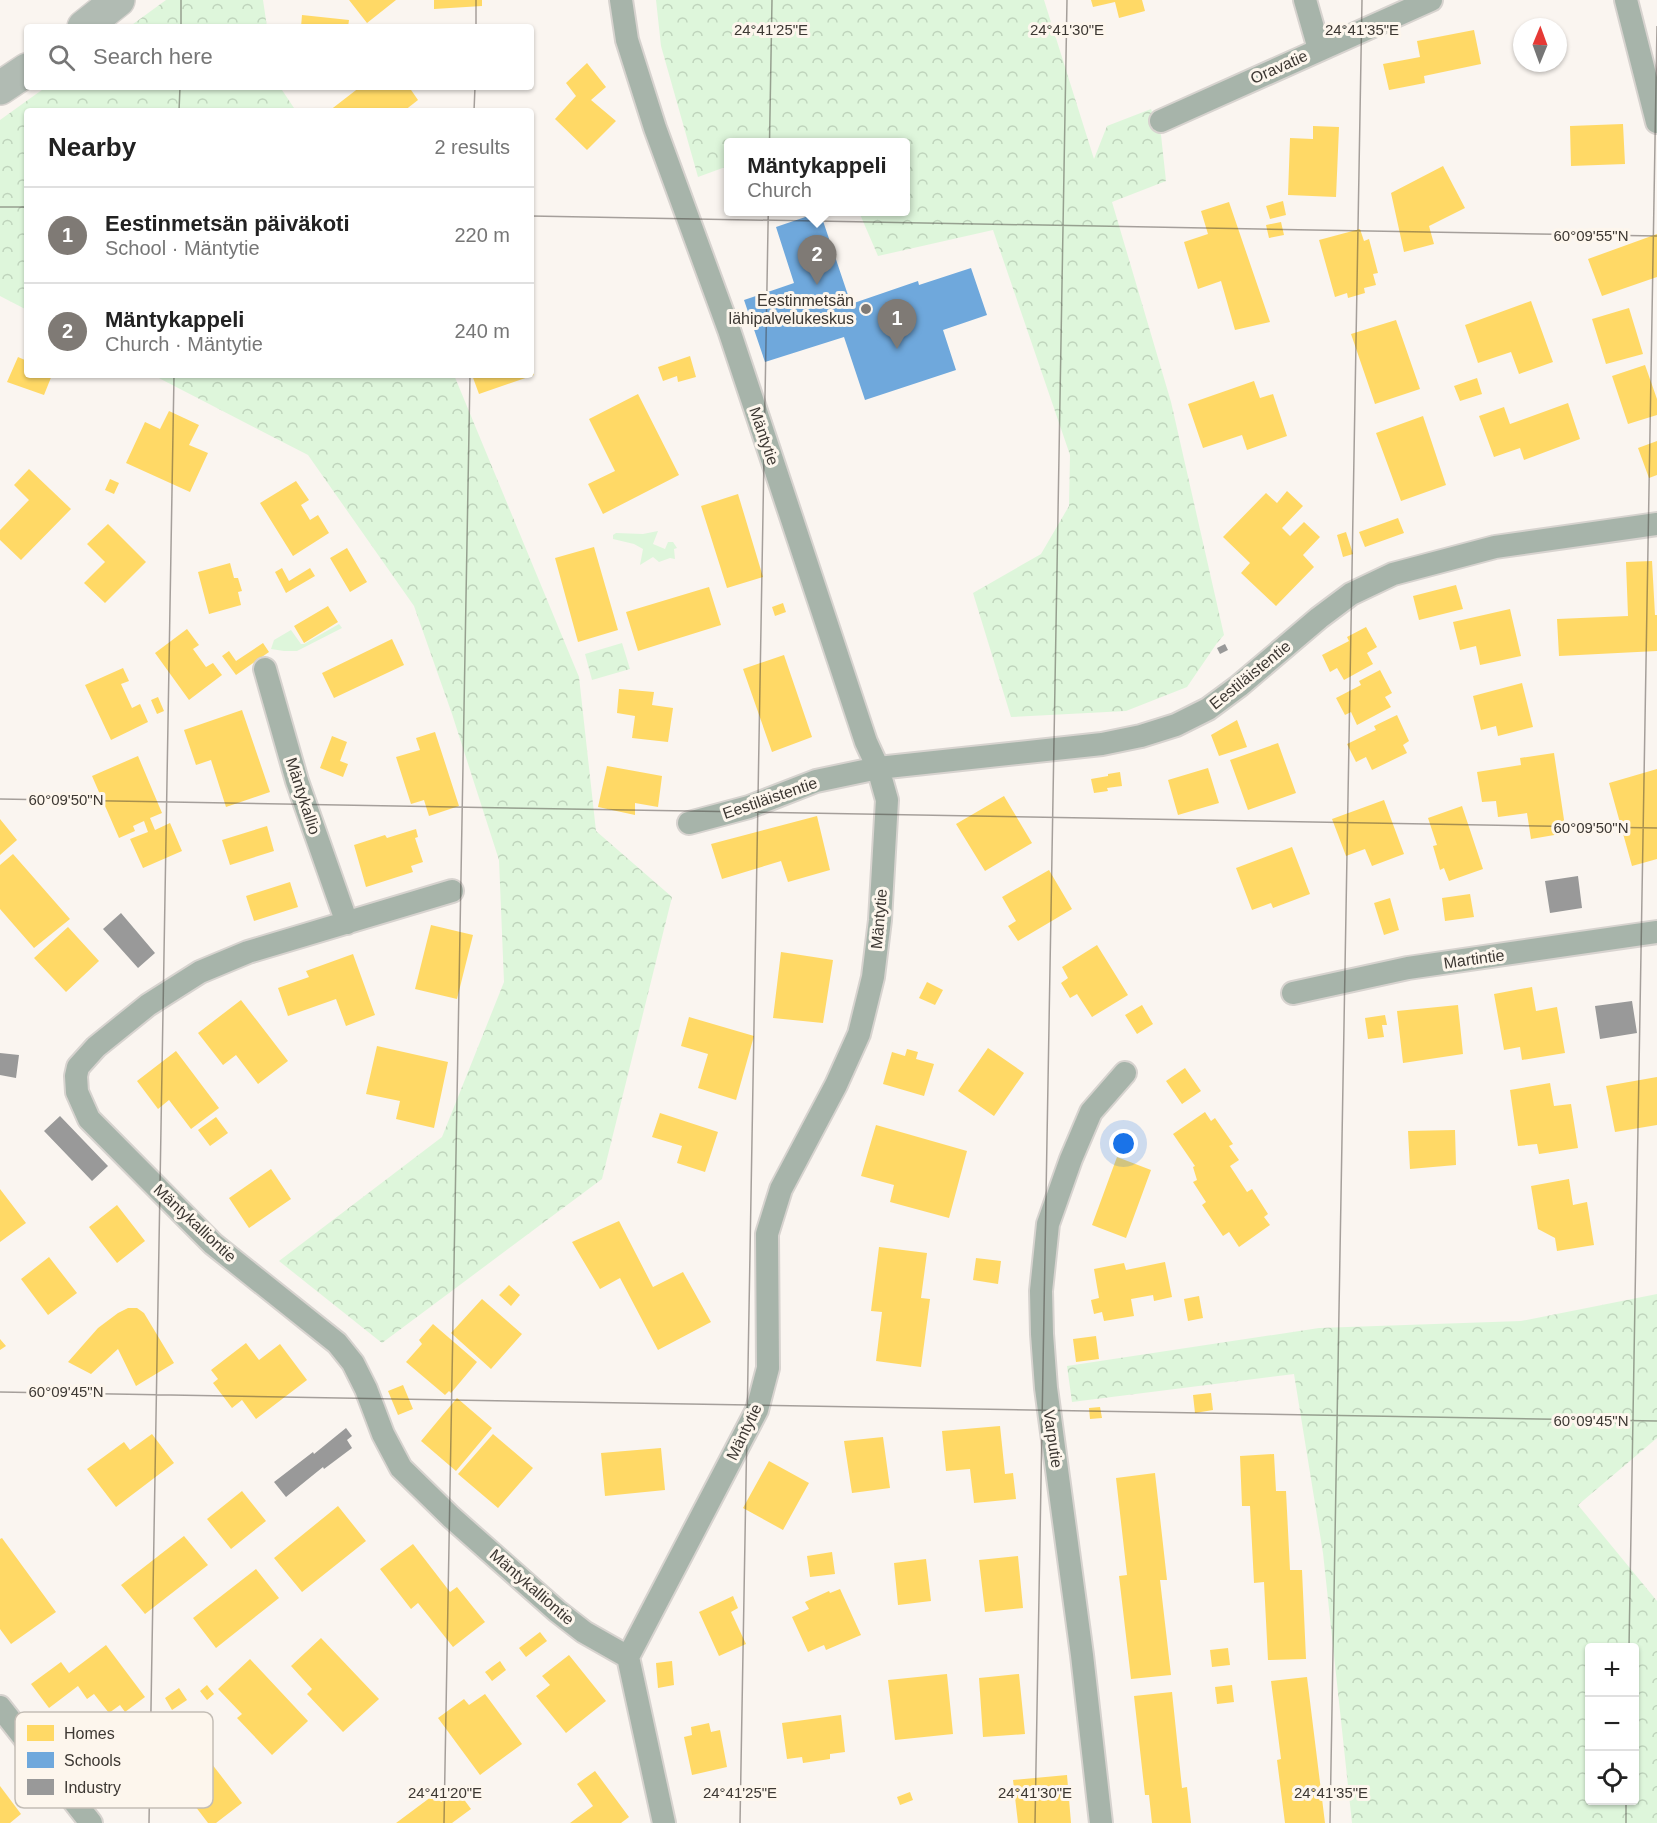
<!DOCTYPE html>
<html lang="en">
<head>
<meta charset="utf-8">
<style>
	:root { --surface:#fff; --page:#f6f6f6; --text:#222; --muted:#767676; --line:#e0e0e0; --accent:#7f7a75 }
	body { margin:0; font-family:Arial,sans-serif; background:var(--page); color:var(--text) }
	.controls { position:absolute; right:18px; bottom:18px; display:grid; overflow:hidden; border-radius:6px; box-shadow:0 2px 4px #0004 }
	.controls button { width:54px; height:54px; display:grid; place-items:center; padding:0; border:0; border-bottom:2px solid var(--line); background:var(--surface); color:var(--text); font:30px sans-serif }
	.compass { position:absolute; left:1513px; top:18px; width:54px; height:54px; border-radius:50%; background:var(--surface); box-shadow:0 2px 4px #0004; rotate:1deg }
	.you { position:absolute; left:1124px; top:1144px; width:21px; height:21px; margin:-15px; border:4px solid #fff; border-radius:50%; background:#1a73e8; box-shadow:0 0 0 9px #1a73e833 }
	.badge { display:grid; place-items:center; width:39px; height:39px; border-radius:50%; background:var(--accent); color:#fff; font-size:20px; font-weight:700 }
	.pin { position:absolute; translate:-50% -50px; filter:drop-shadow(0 2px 3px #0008) }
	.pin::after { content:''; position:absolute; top:32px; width:21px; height:18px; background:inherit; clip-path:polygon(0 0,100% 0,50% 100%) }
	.popup { position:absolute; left:724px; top:138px; width:186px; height:78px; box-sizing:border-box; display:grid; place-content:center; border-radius:6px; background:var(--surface); filter:drop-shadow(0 2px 4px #0005); font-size:20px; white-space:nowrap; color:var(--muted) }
	.popup b { font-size:22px; color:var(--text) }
	.popup::after { content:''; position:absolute; left:50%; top:100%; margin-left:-12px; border:12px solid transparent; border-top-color:var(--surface) }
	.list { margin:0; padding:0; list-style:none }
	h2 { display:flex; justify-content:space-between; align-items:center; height:78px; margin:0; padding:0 24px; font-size:26px }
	h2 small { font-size:20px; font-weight:400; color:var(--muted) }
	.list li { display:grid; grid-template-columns:39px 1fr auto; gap:18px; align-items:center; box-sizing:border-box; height:96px; padding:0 24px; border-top:2px solid var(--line) }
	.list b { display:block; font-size:22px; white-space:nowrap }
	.list p { margin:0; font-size:20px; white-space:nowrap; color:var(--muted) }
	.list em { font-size:20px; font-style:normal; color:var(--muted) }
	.icon { flex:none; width:33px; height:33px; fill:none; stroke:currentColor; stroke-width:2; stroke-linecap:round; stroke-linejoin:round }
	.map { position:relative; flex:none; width:1657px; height:1823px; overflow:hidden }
	.search { position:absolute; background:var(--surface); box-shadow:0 2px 4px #0004; left:24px; top:24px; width:510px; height:66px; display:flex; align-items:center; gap:15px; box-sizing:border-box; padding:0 21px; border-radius:6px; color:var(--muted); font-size:22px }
	.panel { position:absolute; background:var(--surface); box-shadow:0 2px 4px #0004; left:24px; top:108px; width:510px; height:270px; border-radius:6px }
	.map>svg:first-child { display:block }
</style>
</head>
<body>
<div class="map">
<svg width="1657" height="1823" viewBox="0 0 1657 1823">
	<defs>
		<pattern id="forest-crowns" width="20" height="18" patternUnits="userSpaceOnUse" patternTransform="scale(1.5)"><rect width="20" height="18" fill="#def6db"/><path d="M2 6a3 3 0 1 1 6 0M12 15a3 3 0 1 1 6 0" fill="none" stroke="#bfd4bc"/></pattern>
	</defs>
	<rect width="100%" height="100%" fill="#faf5f0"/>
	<!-- grass -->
	<path fill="#def6db" d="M658,531L653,544L665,549L668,542H673L677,548L674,549L675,559L670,558L659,562L653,557L640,565L643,549L634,544L613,539V535L616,533L643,534Z
		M339,624L342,628L297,651H284L271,649L274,640L291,630L301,644H304Z"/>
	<!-- forest -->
	<path fill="url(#forest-crowns)" fill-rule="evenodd" d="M166,0H263L267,27H129Z
		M656,0H1044L1094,159L1107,126L1151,109L1161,135L1166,181L1112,202L1171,402L1224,635L1217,643L1187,687L1126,711L1011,717L973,593L1041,554L1069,506L1070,455L993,230L878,256L859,212H906V142H728V166L698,177L661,46Z
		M46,87H280L296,111H27V310L0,296V120Z
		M153,375H454L579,677L596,831L672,897L602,1179L382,1343L279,1261L442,1137L504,982L499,860L452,714L414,606L308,455Z
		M622,643L630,669L592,680L585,654Z
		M1657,1294V1438L1578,1505L1657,1601V1823H1352L1323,1553L1294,1374L1072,1402L1067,1366L1319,1328L1521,1321ZM1590,1648H1634V1800H1590Z"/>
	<!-- homes -->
	<path fill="#ffd966" d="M349,0H396L367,23Z
		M434,0H482V6L434,9Z
		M1091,0H1142L1145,11L1119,18L1115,2L1093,7Z
		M302,15L349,20L348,27H301Z
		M1474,30L1481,64L1424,76L1425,83L1389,90L1383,64L1420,57L1417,41Z
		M587,63L606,87L591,100L616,121L587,150L555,119L576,96L566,83Z
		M360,87H409L418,100L404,111H329Z
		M1623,124L1625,164L1571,166L1570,126Z
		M1313,126L1339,127L1336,197L1288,195L1290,138L1313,139Z
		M1443,166L1465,208L1429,226L1434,244L1404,252L1391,193Z
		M1283,201L1286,215L1270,219L1266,206Z
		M1229,202L1270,322L1235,330L1221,281L1198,289L1184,242L1208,234L1201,211Z
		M1281,222L1284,235L1269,238L1266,225Z
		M1360,229L1364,241L1369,239L1378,273L1373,274L1376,285L1364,288L1365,293L1348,298L1347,293L1335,297L1319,240Z
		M1657,234V277L1602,296L1588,259Z
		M1531,301L1553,362L1519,374L1511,352L1478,363L1465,325Z
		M1629,308L1643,354L1606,364L1592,319Z
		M1396,320L1420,389L1375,404L1351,334Z
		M690,356L696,377L678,382L677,376L663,381L658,367Z
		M18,357L27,361V375H52L44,395L7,382Z
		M1645,365L1657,399V415L1628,424L1612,376Z
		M531,368L534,375L479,394L472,375H531Z
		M1477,378L1482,394L1460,401L1454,386Z
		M1254,381L1260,398L1273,394L1287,436L1247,450L1242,435L1203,448L1188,404Z
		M638,394L679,475L603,514L588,484L615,471L589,419Z
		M1568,403L1580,439L1524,460L1520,448L1494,457L1479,416L1504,407L1510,424Z
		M169,411L199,425L189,445L208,453L190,492L126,463L145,422L160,429Z
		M1423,416L1446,485L1401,501L1376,433Z
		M1657,441V475L1649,478L1638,448Z
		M29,469L71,509L21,560L0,540V530L29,500L14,485Z
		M110,479L119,483L114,494L105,490Z
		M296,481L309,500L301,505L310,520L318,515L329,533L293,556L260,503Z
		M1287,491L1303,506L1282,528L1290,536L1304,522L1320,537L1303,555L1314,567L1276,606L1241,573L1250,563L1223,537L1266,493L1277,503Z
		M738,494L763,577L727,588L701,506Z
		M1398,518L1404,533L1365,547L1359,532Z
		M108,524L146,562L105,603L84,583L105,562L87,544Z
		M1346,532L1353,554L1343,557L1337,535Z
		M594,547L618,630L578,642L555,558Z
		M347,548L367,582L350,592L330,558Z
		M1652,561L1655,615H1657V651L1559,656L1557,619L1628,616L1626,562Z
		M230,563L234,578H238L242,591L238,592L241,605L209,614L198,572Z
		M282,568L289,581L310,568L315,576L286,593L275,572Z
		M1456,585L1463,609L1419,620L1413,596Z
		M709,587L721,625L638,651L626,612Z
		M783,603L786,612L775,616L772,607Z
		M328,606L338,622L304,643L294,626Z
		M1510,609L1521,656L1480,665L1476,646L1460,650L1453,622Z
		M1366,627L1377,647L1367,653L1373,664L1344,680L1337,668L1330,672L1322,655L1349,641L1347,637Z
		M187,629L199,645L193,649L206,667L213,663L222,675L189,700L155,653Z
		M392,639L404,665L334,698L322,673Z
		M263,643L269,652L236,675L222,656L229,651L236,661Z
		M784,655L812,737L772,752L743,669Z
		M123,668L129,681L121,684L132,708L140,704L148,722L111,740L85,685Z
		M1380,670L1392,693L1385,697L1391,707L1357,725L1351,712L1345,715L1336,698L1361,685L1359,681Z
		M1522,683L1533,727L1498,736L1496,726L1481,730L1473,696Z
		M619,689L654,692L652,705L673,708L668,742L632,738L635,716L617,713Z
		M158,697L164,711L157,714L151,700Z
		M242,710L270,792L226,807L211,760L196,765L184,730Z
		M1397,715L1409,741L1403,745L1407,753L1372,770L1366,757L1356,762L1347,744L1376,730L1374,726Z
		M1237,720L1247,747L1219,756L1211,735Z
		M435,732L459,806L429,816L424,800L411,804L396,757L420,750L416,738Z
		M332,736L347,742L340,761L348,764L343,777L320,768Z
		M1278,743L1296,793L1248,810L1230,760Z
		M1554,753L1566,833L1531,839L1527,813L1498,817L1496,801L1482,802L1477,772L1521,765L1520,758Z
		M138,756L162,813L150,818L155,830L170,823L182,851L143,868L130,839L148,832L144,821L133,826L135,831L119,838L92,776Z
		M607,766L662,776L658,807L635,803V815L598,807Z
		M1208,768L1219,803L1178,815L1168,780Z
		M1657,769V859L1632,866L1609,783Z
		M1120,772L1122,786L1107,788L1108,791L1094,793L1091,779L1108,776V774Z
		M1004,796L1032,843L985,871L956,824Z
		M1384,800L1404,854L1372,866L1365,849L1346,856L1332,819Z
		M1462,806L1483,869L1449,881L1444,868L1440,870L1433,846L1437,845L1428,818Z
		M817,816L830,870L788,882L781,861L722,879L711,844Z
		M0,819L17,840L0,855Z
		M267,826L274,851L230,865L222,840Z
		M416,829L418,837L415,838L423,862L411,866L413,872L366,887L354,845L385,835L387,838Z
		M1292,847L1310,894L1273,908L1271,903L1252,910L1236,868Z
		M13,854L70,919L34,948L0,909V865Z
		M1049,870L1072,909L1018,941L1008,926L1016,921L1002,897Z
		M290,882L298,907L254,921L246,896Z
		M1470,894L1474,917L1445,921L1442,898Z
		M1390,898L1399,930L1384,935L1374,903Z
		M431,925L473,935L457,999L415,989Z
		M68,927L99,961L66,992L34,958Z
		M1097,945L1128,995L1092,1017L1077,994L1070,998L1061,983L1068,978L1062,967Z
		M781,952L833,960L823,1023L773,1018Z
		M353,954L375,1015L346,1026L336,999L288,1016L278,988L309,977L306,971Z
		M927,982L943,990L935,1005L919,998Z
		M1532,987L1536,1011L1557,1007L1565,1053L1522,1060L1520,1047L1504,1050L1494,994Z
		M241,1000L288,1061L258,1084L236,1055L223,1065L198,1033Z
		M1142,1005L1153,1024L1137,1034L1125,1015Z
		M1458,1005L1463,1054L1403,1063L1397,1011Z
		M1385,1015L1387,1025H1382L1384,1037L1368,1039L1365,1018Z
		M689,1017L754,1036L736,1100L698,1088L708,1054L681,1046Z
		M377,1046L448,1062L434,1128L396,1119L400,1101L366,1094Z
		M988,1048L1024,1073L994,1116L958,1091Z
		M907,1049L918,1052L916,1059L934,1064L924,1096L883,1084L892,1052L905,1056Z
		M176,1051L219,1108L191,1129L169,1100L158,1109L137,1081Z
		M1185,1068L1201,1091L1182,1104L1166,1081Z
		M1657,1077V1125L1615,1132L1606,1086Z
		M1550,1083L1554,1106L1571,1104L1578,1148L1539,1154L1537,1144L1518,1146L1510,1090Z
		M1205,1112L1211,1121L1215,1118L1233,1144L1229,1146L1239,1160L1230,1166L1247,1192L1252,1189L1268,1214L1264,1217L1270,1225L1239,1247L1229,1232L1223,1236L1202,1205L1206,1202L1193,1182L1197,1180L1193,1167L1195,1166L1173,1134Z
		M660,1113L718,1132L705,1172L677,1163L682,1146L652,1137Z
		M216,1117L228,1133L210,1146L198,1130Z
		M876,1125L967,1151L949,1218L890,1202L894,1185L861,1176Z
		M1455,1130L1456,1165L1410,1169L1408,1131Z
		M1117,1157L1151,1170L1126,1238L1092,1225Z
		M271,1169L291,1199L249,1228L229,1198Z
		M1569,1179L1573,1205L1587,1202L1594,1245L1557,1251L1555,1238L1538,1229L1531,1186Z
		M0,1189L26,1223L0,1242Z
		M117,1205L145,1241L117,1263L89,1227Z
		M619,1221L653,1287L683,1272L711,1322L658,1350L620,1278L600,1289L572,1242Z
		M879,1247L927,1253L921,1298L930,1299L921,1367L876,1361L882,1312L871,1311Z
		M49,1257L77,1293L48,1315L21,1279Z
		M976,1258L1001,1261L998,1284L973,1280Z
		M1165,1262L1172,1297L1154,1301L1153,1295L1131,1299L1134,1316L1104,1321L1102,1312L1094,1314L1091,1300L1099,1298L1094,1269L1124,1263L1126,1270Z
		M509,1285L520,1295L511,1306L499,1295Z
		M1199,1296L1203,1318L1188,1321L1184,1299Z
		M482,1299L522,1334L491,1369L451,1333Z
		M128,1308H137L144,1313L174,1363L136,1386L118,1349L91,1374L68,1362L98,1328L118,1313Z
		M433,1324L477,1362L451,1393L449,1391L445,1395L406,1362L422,1344L419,1340Z
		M1096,1336L1099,1359L1076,1362L1073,1339Z
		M0,1339L6,1346L0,1350Z
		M246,1343L259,1360L280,1344L307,1380L256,1419L242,1400L232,1408L213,1383L218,1379L211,1370Z
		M403,1385L413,1409L398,1415L388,1391Z
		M1211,1393L1213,1410L1195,1413L1193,1395Z
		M457,1398L492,1428L456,1471L421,1441Z
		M1100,1407L1102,1418L1090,1419L1089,1408Z
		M1000,1426L1005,1474L1013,1473L1016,1499L974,1503L970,1469L946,1471L942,1431Z
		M152,1434L174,1463L116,1507L87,1469L124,1442L130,1450Z
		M493,1434L533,1468L498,1508L458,1474Z
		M883,1437L890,1488L852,1493L844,1441Z
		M661,1448L665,1490L605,1496L601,1453Z
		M1274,1454L1276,1491H1286L1290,1570H1302L1306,1659L1268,1660L1264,1582L1254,1583L1250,1506H1242L1240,1456Z
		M769,1461L809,1483L783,1530L743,1508Z
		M1155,1473L1167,1580H1160L1171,1675L1131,1679L1119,1576L1127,1575L1116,1478Z
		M242,1491L266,1521L231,1549L207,1519Z
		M338,1506L366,1541L302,1592L274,1558Z
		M184,1536L208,1565L145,1614L121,1585Z
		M2,1538L56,1612L11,1644L0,1629V1539Z
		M413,1544L450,1592L457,1587L485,1622L453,1647L418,1603L411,1609L380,1569Z
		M832,1552L835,1574L810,1577L807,1556Z
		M1018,1556L1023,1608L985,1612L979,1560Z
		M926,1559L931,1601L898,1605L894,1563Z
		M256,1569L279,1598L216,1648L193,1618Z
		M840,1589L861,1635L826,1650L824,1645L808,1652L792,1617L809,1609L805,1602L829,1591L830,1593Z
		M733,1596L738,1608L731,1612L746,1644L719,1656L699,1612Z
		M540,1632L547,1641L526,1657L519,1648Z
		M321,1638L379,1699L343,1732L307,1694L312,1689L291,1666Z
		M106,1645L145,1697L125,1712L120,1705L109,1713L94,1694L87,1699L78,1686L49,1708L31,1684L61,1662L69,1673Z
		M1228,1648L1230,1665L1212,1667L1210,1650Z
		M569,1655L606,1701L566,1733L536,1696L550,1685L542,1676Z
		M250,1659L308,1721L272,1755L237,1718L242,1714L218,1689Z
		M500,1661L506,1670L492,1681L485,1672Z
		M672,1661L674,1685L658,1688L656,1663Z
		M947,1674L953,1734L895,1740L888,1680Z
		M1019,1674L1025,1734L983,1737L979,1678Z
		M1307,1677L1325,1823H1285L1277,1760L1281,1759L1271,1681Z
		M207,1685L214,1694L207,1700L200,1691Z
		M1232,1685L1234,1702L1217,1704L1215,1687Z
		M179,1688L187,1700L172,1710L165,1698Z
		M1172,1692L1182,1788L1187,1787L1191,1823H1152L1149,1795H1145L1134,1696Z
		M485,1694L522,1744L480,1775L438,1718L464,1699L469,1705Z
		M841,1715L845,1752L830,1754V1759L803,1763L802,1757L787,1759L782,1723Z
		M709,1723L711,1732L720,1730L727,1767L692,1775L684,1737L692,1735L691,1727Z
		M188,1733L242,1803L216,1823H208L157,1756Z
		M595,1771L629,1817L621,1823H570L593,1806L577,1784Z
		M1067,1775L1071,1823H1018L1013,1780Z
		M0,1786L21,1814L10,1823H0Z
		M457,1790L471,1809L452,1823H396L435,1794L441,1802Z
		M910,1792L913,1800L900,1805L897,1797Z"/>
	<!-- schools -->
	<path fill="#6fa8dc" d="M820,212L851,304L918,281L919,285L971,268L987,315L943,330L956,370L865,400L844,337L765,362L744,300L794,283L776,227Z"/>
	<!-- industry -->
	<path fill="#999" d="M1225,644L1228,650L1220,654L1217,648Z
		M1578,876L1582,908L1550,913L1545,881Z
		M121,913L155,953L138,968L103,929Z
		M1632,1001L1637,1033L1600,1039L1595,1006Z
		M0,1053L19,1055L16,1078L0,1075Z
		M60,1116L108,1166L92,1181L44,1131Z
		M346,1428L352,1436L347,1440L352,1448L324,1469L323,1467L286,1497L274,1482L313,1452L314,1454Z"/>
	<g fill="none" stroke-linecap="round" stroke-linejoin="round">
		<!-- street casing -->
		<g stroke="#d7d3cf" stroke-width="26">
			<path id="street" d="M621,0L627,40L655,128L729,330L866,742L878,768L887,800L880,920L873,977L859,1034L836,1085L781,1189L767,1234L768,1368L757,1410L628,1657L664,1823
				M1305,0L1319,49
				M1626,0L1657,122
				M1161,121L1431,0
				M265,669L297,781L347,923
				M689,823L749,807L816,781L878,768L1102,744L1141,736L1176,725L1208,709L1239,686L1319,618L1351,594L1393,574L1495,547L1657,524
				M452,891L248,952L200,972L148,1005L96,1047L78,1067L76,1076L77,1092L89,1119L213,1244L337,1343L353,1363L366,1389L383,1434L401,1468L451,1517L557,1611L584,1632L628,1657
				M1293,993L1408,968L1657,932
				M0,1707L91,1823
				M1101,1823L1082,1655L1046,1388L1042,1334L1041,1291L1048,1224L1071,1159L1091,1112L1125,1073"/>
		</g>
		<!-- secondary casing -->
		<g stroke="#d7d3cf" stroke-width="36">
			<path id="secondary" d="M84,27L118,0
				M0,88L27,70"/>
		</g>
		<!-- street -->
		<use href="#street" stroke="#a7b4aa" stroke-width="22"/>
		<!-- secondary -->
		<use href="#secondary" stroke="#b1bbb3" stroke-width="33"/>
	</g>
	<!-- ticks -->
	<path fill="none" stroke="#3d3833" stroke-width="1.5" stroke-opacity="0.45" d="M181,27V0M476,27V0M179,111L180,87M474,111L475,87M0,207H27M531,216L1657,236M0,799L1657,828M0,1392L1657,1421M1629,1648L1657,26M149,1823L174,375M444,1823L470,375M740,1823L772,0M1035,1823L1067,0M1330,1823L1362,0M1626,1823V1800"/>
	<!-- markers -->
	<circle fill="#7f7a75" stroke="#fdf6ed" stroke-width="2" cx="866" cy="309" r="6"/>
	<g text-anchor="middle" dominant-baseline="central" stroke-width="6" stroke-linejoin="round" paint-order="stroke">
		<!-- street labels -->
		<g font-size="16" fill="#3d3833" stroke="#fdf6ed">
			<text transform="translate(1279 67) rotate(-24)">Oravatie</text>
			<text transform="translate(764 436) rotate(71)">Mäntytie</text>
			<text transform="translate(1250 675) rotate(-39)">Eestiläistentie</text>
			<text transform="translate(303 796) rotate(72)">Mäntykallio</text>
			<text transform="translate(770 798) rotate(-19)">Eestiläistentie</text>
			<text transform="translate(879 919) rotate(-85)">Mäntytie</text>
			<text transform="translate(1474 959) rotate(-8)">Martintie</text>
			<text transform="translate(195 1223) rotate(43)">Mäntykalliontie</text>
			<text transform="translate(744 1432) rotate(-64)">Mäntytie</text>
			<text transform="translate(1053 1439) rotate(82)">Varputie</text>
			<text transform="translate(532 1587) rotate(41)">Mäntykalliontie</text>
		</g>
		<!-- poi labels -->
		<g font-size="16" fill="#3d3833" stroke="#fdf6ed" text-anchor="end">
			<text x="854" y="300">Eestinmetsän<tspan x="854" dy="18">lähipalvelukeskus</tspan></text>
		</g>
	</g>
	<!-- legend -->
	<rect x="15" y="1712" width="198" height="96" rx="9" fill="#fdf6ed" stroke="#c3bdb5" stroke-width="1.5"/>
	<rect x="27" y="1725" width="27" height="16" fill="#ffd966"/>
	<rect x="27" y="1752" width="27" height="16" fill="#6fa8dc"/>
	<rect x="27" y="1779" width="27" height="16" fill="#999"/>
	<g font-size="16" fill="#3d3833">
		<text x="64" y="1739">Homes</text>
		<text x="64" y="1766">Schools</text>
		<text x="64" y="1793">Industry</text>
	</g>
	<g font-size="15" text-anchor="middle" fill="#3d3833" stroke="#fdf6ed" stroke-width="6" stroke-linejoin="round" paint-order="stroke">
		<text x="771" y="35">24°41'25"E</text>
		<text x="1067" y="35">24°41'30"E</text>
		<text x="1362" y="35">24°41'35"E</text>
		<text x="1591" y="241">60°09'55"N</text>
		<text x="66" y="805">60°09'50"N</text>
		<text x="1591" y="833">60°09'50"N</text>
		<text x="66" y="1397">60°09'45"N</text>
		<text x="1591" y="1426">60°09'45"N</text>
		<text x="445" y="1798">24°41'20"E</text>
		<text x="740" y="1798">24°41'25"E</text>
		<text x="1035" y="1798">24°41'30"E</text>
		<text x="1331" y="1798">24°41'35"E</text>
	</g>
</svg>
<div class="controls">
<button>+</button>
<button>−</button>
<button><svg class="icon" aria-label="locate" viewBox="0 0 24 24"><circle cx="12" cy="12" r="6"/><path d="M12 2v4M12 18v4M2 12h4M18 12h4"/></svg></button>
</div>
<svg class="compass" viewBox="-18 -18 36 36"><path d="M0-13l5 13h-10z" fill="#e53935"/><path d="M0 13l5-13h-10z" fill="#767676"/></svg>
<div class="you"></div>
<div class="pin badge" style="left:897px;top:349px">1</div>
<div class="pin badge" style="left:817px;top:285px">2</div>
<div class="popup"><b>Mäntykappeli</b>Church</div>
<div class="search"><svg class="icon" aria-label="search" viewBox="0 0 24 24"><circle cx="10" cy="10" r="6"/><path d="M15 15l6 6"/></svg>Search here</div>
<section class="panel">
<h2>Nearby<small>2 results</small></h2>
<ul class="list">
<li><span class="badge">1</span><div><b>Eestinmetsän päiväkoti</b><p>School · Mäntytie</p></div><em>220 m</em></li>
<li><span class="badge">2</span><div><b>Mäntykappeli</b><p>Church · Mäntytie</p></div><em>240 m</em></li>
</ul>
</section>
</div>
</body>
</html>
